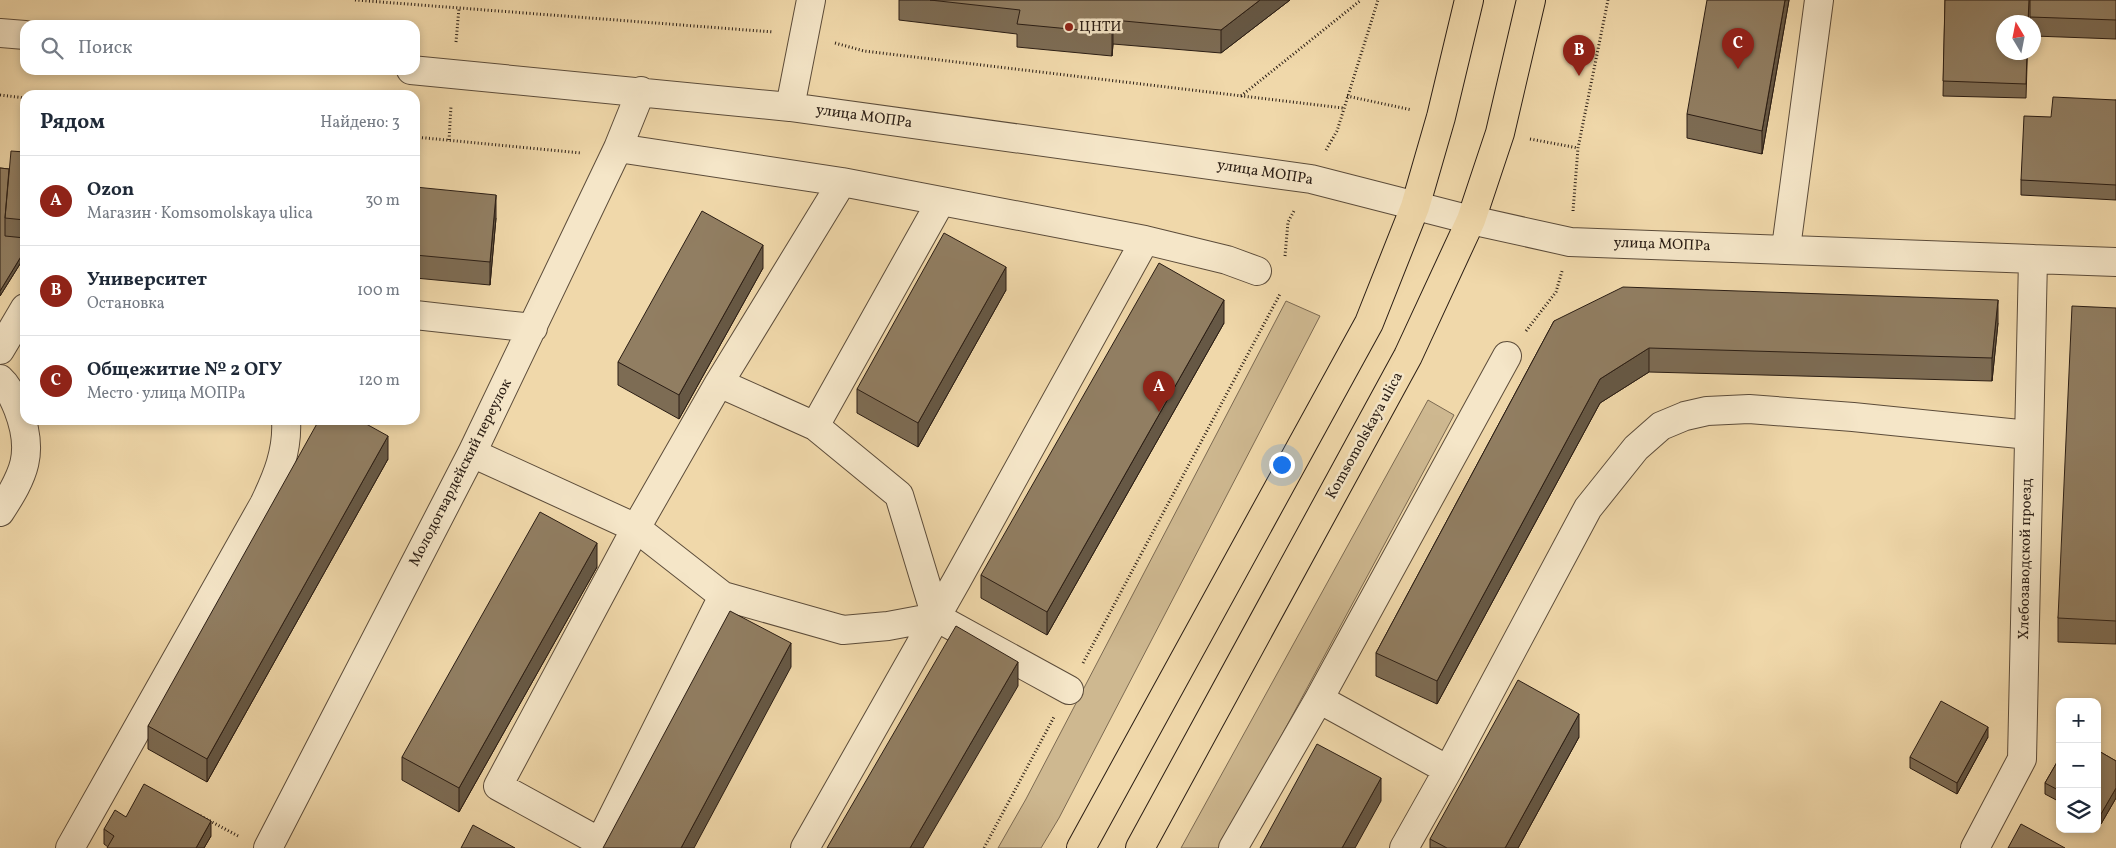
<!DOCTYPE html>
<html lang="ru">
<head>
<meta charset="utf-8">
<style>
	:root { --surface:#fff; --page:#f2f2f3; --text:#1f2937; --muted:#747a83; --line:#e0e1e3; --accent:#8f2418 }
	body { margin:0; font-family:Vollkorn,serif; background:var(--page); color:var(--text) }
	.controls { position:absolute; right:15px; bottom:15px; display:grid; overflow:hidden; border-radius:10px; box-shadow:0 2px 8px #0003 }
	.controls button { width:45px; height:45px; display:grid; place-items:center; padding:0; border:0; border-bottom:1px solid var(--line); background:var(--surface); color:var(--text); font:25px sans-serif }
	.compass { position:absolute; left:1996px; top:15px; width:45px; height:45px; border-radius:50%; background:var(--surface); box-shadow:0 2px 8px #0003; rotate:350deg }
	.you { position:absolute; left:1281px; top:464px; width:18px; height:18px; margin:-12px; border:4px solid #fff; border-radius:50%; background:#1a73e8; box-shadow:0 0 0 8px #1a73e833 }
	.badge { display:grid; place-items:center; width:32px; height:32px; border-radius:50%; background:var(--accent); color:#fff; font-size:16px; font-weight:700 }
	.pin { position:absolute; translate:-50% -41px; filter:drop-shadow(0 1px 2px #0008) }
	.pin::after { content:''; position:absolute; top:26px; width:18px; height:15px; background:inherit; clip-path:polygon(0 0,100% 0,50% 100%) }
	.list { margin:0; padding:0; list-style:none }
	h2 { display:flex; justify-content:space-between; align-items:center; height:65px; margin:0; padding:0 20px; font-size:21px }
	h2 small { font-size:16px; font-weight:400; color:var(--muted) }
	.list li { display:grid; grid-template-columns:32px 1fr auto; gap:15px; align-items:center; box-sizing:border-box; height:90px; padding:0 20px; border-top:1px solid var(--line) }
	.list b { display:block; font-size:19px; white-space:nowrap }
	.list p { margin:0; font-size:16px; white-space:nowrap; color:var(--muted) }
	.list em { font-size:16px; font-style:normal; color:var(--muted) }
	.icon { flex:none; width:28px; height:28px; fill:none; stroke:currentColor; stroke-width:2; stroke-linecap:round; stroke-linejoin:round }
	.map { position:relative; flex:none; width:2116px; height:848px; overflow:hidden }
	.search { position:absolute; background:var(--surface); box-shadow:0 2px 8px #0003; left:20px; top:20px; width:400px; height:55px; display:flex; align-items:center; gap:12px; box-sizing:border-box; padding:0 18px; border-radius:15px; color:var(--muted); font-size:19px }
	.panel { position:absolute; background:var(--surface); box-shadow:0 2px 8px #0003; left:20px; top:90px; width:400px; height:335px; border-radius:15px }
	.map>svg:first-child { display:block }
</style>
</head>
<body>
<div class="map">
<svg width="2116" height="848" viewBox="0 0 2116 848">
	<rect width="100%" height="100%" fill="#f0d8aa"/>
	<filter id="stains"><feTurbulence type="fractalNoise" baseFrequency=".004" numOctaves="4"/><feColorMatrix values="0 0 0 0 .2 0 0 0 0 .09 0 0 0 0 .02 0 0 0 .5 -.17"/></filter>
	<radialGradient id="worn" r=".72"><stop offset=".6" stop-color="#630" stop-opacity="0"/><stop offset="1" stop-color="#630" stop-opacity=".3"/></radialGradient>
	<!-- green -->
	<path fill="#ceb890" stroke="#7c6a52" d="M1286,301L1320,316L1059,818L1041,848H998L1026,799Z
		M1428,400L1454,415L1221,848H1181Z"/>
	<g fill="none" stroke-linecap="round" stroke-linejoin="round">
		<!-- minor casing -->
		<g stroke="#5c4c3a" stroke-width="30">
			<path id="minor" d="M0,33L25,35
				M411,70L790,107L1311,179L1471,220L1570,242L2116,262
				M790,107L811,0
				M618,148L842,182L1145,240L1227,260L1257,271
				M1786,248L1819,0
				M415,315L533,328
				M0,350L25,308
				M0,379C8,386 14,399 18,409C35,453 24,475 0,512
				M719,383L815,426L899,495L936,617
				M815,426L941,201
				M472,453L636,528L723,596L843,630L888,626L936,617L1069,690
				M723,596L600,842L498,786L636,528L719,383L842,182
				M1319,699L1448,770L1588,508L1636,448L1661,426L1685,416L1707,411L1749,409L1853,417L2029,435
				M70,848L264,504C277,477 288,451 286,420
				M268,848L472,453L618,148L641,91
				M805,848L957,580L1145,240
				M1233,848L1319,699L1507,356
				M1404,848L1448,770
				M1975,848L2022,759L2033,259"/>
		</g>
		<!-- major casing -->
		<g stroke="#2a1d14" stroke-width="30">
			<path id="major" d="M1081,848L1369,323L1415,207L1441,117L1469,0
				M1140,848L1408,356L1471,220L1500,133L1531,0"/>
		</g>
		<!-- path -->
		<path stroke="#2a1d14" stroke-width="3" stroke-dasharray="1 2.5" stroke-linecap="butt" d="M355,0L773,32
			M456,42L459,8
			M835,43L864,51L1343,108
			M0,95L25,98
			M1241,96L1361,0
			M1347,96L1412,110
			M415,137L581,153
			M1530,139L1578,148
			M449,140L451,106
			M1326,150L1337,131L1378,0
			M1573,211L1578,148L1608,0
			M1285,256L1288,222L1295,209
			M1526,331L1556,292L1562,271
			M1083,663L1280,294
			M197,814L240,837
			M984,848L1054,717"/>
		<!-- minor -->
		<use href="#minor" stroke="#f5e6c8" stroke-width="28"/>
		<!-- major -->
		<use href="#major" stroke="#f0d8aa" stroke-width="28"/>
	</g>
	<!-- wall -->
	<path fill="#7d6c54" stroke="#2a1d14" d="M899,0H1290L1221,53L1113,44L1112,56L1017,47V34L899,20Z
		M1789,0L1762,154L1687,138V114Z
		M1945,0H2029L2026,98L1943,96Z
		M2030,0H2116V39L2034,36V22H2030Z
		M2116,100V200L2021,195V180L2051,117Z
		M25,152V256L0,296V168L9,169Z
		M415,187L496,218L490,285L415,278Z
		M763,268L679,419L618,385V362Z
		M1006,290L918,447L857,413V389Z
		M2116,308V644L2058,642V618Z
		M1554,321L1998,323L1992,381L1649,372L1600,403L1437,704L1376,676V653Z
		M1224,323L1047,635L981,598V575Z
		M388,459L207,782L148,749V726Z
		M597,567L459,812L402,780V757Z
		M1579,737L1518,848H1430V839Z
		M1988,737L1957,794L1910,768V757Z
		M2097,750L2116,761V798L2101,824L2097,822Z
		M2060,757V802L2045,794V783Z
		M126,817L211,836L204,848H107L108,847L104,844V829Z"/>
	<!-- shaded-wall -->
	<path fill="#665845" stroke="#2a1d14" d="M1260,0H1290L1221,53V30Z
		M1785,0H1789L1762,154V131Z
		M1113,20V44L1112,56V33Z
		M496,195V218L490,285V262Z
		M763,245V268L679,419V395Z
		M25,250V256L0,296V291Z
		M1006,267V290L918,447V423Z
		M1224,300V323L1047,635V612Z
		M1998,300V323L1992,381V358Z
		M1649,348V372L1600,403L1437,704V681L1600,379Z
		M388,436V459L207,782V759Z
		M597,543V567L459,812V788Z
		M791,643V667L694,848H681Z
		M1018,662V686L923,848H910Z
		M1579,714V737L1518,848H1505Z
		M1988,727V737L1957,794V783Z
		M1381,778V801L1355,848H1342Z
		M2116,788V798L2101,824V814Z
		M211,821V836L204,848H196Z"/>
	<!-- building -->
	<path fill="#917e62" stroke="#2a1d14" d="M930,0H1260L1221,30L1113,20L1112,33L1017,24L1020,10Z
		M1707,0H1785L1762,131L1687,114Z
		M1945,0H2029L2028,22H2004V52H2027L2026,84L1943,81Z
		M2030,0H2116V20L2030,17Z
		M2053,97L2116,100V185L2021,180L2024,116L2051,117Z
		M11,151L25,152V220L5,218Z
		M0,168L9,169L5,218V236L25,238V250L0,291Z
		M415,187L496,195L490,262L415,255Z
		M702,211L763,245L679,395L618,362Z
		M944,233L1006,267L918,423L857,389Z
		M1159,263L1224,300L1047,612L981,575Z
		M1623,287L1998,300L1992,358L1649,348L1600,379L1437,681L1376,653L1554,321Z
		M2072,306L2116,308V621L2058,618Z
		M319,420H359L388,436L207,759L148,726Z
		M540,512L597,543L459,788L402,757Z
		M730,611L791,643L681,848H603Z
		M956,626L1018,662L910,848H827Z
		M1518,680L1579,714L1505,848H1447L1430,839Z
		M1941,701L1988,727L1957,783L1910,757Z
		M1317,744L1381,778L1342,848H1260Z
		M2097,750L2116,761V788L2101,814L2097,812Z
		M2060,757V791L2045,783Z
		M144,784L211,821L196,848H107L114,836L104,829L115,810L126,817Z
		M2021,824L2065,848H2008Z
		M473,825L515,848H461Z"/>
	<!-- markers -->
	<circle fill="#8f2418" stroke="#f5e6c8" stroke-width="2" cx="1069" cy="27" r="5"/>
	<g text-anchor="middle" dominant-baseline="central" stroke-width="5" stroke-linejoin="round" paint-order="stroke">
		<!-- poi labels -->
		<g font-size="15" fill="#2a1d14" stroke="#f5e6c8" text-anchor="start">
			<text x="1079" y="27">ЦНТИ</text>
		</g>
		<!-- street labels -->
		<g font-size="15" fill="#2a1d14" stroke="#f5e6c8">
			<text transform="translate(864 117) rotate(8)">улица МОПРа</text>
			<text transform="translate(1265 173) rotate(9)">улица МОПРа</text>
			<text transform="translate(1662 245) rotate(2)">улица МОПРа</text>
			<text transform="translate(1365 436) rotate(-61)">Komsomolskaya ulica</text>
			<text transform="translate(461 473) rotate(-63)">Молодогвардейский переулок</text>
			<text transform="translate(2026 559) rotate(-89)">Хлебозаводской проезд</text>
		</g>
	</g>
	<rect width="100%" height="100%" filter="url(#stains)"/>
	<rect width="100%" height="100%" fill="url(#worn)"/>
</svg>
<div class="controls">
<button>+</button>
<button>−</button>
<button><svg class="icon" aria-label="layers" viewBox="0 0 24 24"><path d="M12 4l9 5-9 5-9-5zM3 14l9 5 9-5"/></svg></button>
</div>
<svg class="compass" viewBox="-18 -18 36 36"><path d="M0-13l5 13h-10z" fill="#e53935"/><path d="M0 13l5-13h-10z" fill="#747a83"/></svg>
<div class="you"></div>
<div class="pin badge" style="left:1159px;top:412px">A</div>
<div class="pin badge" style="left:1579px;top:76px">B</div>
<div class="pin badge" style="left:1738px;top:69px">C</div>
<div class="search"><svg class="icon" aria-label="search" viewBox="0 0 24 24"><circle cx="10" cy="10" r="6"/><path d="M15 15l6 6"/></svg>Поиск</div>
<section class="panel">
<h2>Рядом<small>Найдено: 3</small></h2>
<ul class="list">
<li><span class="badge">A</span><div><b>Ozon</b><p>Магазин · Komsomolskaya ulica</p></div><em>30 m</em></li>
<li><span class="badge">B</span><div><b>Университет</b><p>Остановка</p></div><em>100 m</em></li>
<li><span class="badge">C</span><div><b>Общежитие № 2 ОГУ</b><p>Место · улица МОПРа</p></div><em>120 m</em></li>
</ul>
</section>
</div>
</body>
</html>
